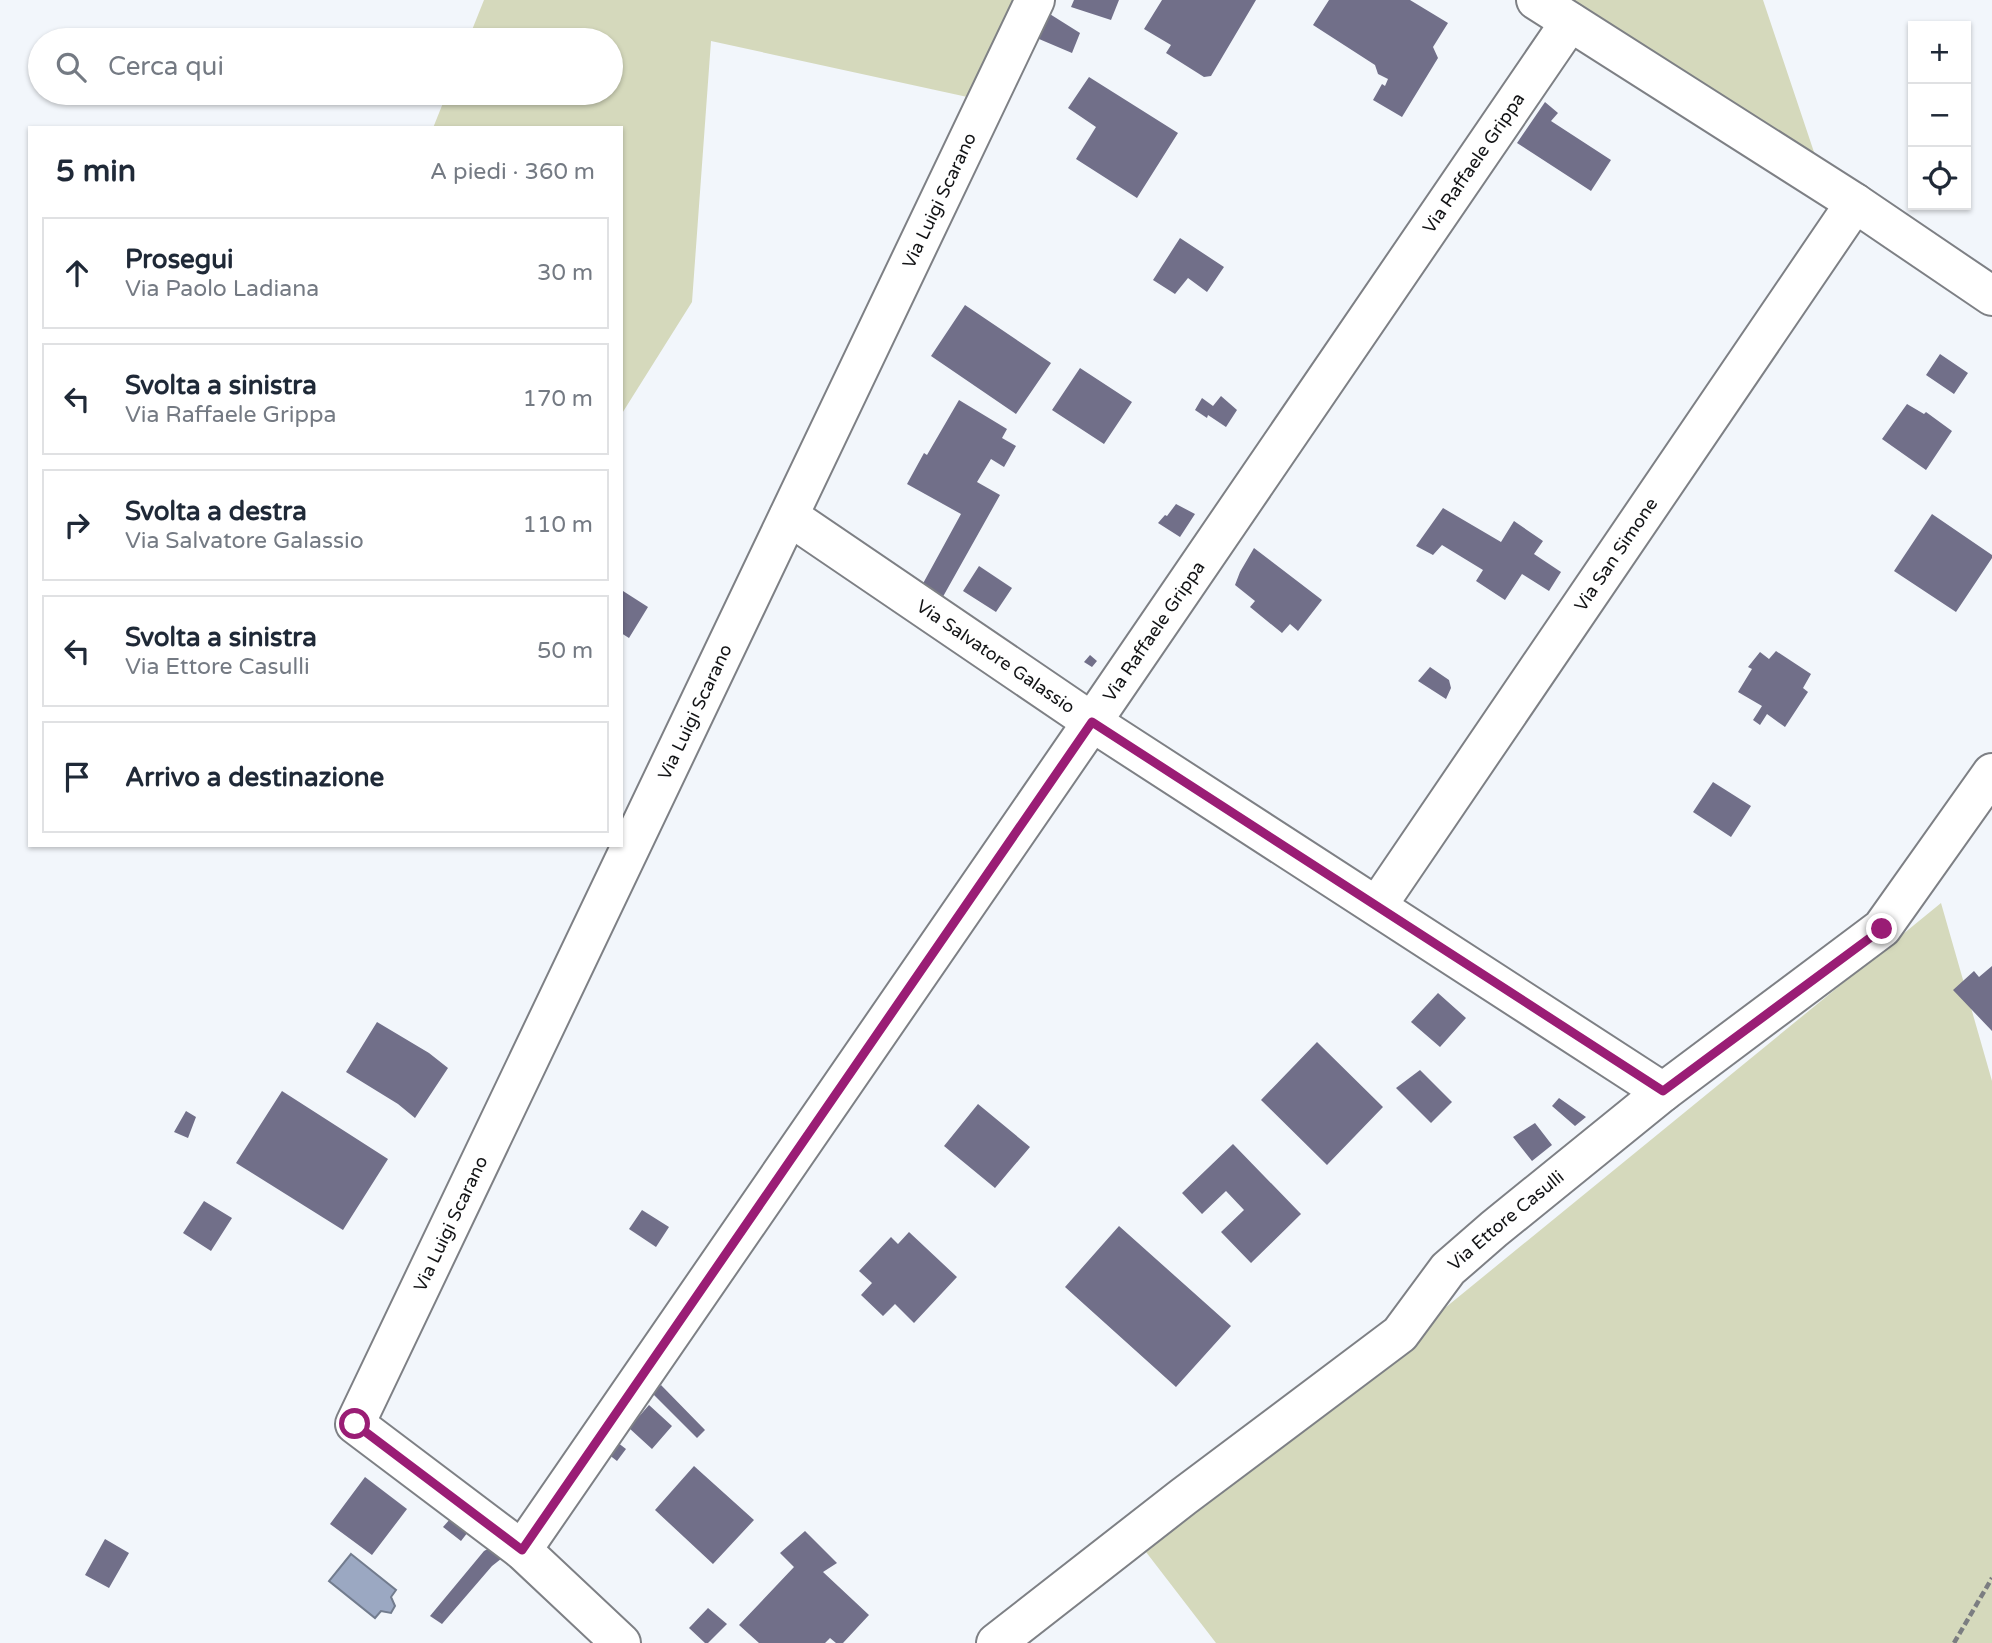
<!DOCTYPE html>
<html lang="it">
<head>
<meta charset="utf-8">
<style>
	:root { --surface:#fff; --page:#f6f6f7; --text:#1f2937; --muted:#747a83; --line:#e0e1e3 }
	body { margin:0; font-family:"Varela Round",sans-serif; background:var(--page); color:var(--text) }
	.controls { position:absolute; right:21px; top:21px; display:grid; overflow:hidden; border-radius:0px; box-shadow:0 2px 5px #0004 }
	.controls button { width:63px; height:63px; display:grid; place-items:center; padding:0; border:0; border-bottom:2px solid var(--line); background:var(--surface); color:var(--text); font:35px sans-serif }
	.stop { position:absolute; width:21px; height:21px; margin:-16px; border:5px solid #9a1d75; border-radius:50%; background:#fff }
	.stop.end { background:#9a1d75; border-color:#fff; box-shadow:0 2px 7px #0008 }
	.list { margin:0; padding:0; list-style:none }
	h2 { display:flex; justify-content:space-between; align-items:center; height:91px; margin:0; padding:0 28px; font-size:30px }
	h2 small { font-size:23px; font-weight:400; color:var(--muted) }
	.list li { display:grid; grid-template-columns:46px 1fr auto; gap:21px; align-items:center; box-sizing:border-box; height:112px; margin:0 14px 14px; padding:0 14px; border:2px solid var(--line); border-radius:0px }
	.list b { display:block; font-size:26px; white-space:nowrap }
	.list p { margin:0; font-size:23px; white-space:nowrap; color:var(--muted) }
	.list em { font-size:23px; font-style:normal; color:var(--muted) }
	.icon { flex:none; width:38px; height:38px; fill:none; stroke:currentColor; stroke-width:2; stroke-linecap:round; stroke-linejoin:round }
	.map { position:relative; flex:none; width:1992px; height:1643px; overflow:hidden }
	.search { position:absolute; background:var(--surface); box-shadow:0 2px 5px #0004; left:28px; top:28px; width:595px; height:77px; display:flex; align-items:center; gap:18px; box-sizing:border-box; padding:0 24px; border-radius:38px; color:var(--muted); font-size:26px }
	.panel { position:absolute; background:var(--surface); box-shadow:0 2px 5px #0004; left:28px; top:126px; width:595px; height:721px; border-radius:0px }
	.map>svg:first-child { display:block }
</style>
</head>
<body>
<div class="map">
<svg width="1992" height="1643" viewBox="0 0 1992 1643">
	<rect width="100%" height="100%" fill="#f2f6fb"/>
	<!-- green -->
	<path fill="#d5d9bc" d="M484,0H1020L972,98L711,41L692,302L621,415V128H433L447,93H611V40H468Z
		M1553,0H1763L1821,173Z
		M1941,903L1992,1081V1643H1216L1146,1552Z"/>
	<!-- water -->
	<path fill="#9ba8c2" stroke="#727c8e" stroke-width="2" d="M351,1554L396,1590L391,1597L395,1606L391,1613L381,1611L375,1618L329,1581Z"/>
	<!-- building -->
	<path fill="#716f89" d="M1074,0H1119L1111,20L1071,7Z
		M1162,0H1256L1211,76L1204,77L1166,53L1171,45L1144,29Z
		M1329,0H1410L1448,23L1433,47L1438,58L1402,117L1373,100L1382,84L1385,86L1388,79L1378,74L1375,65L1313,25Z
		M1045,11L1080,33L1072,53L1032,36Z
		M1089,77L1178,133L1137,198L1076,159L1096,127L1068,108Z
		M1545,102L1558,113L1551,121L1611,160L1591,191L1517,143Z
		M1180,238L1224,267L1207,292L1188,278L1175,294L1153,280Z
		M965,305L1051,363L1016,414L931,356Z
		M1940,354L1968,373L1954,394L1926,375Z
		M1080,368L1132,402L1104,444L1052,410Z
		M1221,396L1237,410L1226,427L1208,415L1207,418L1195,410L1202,398L1213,406Z
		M959,400L1007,429L1002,438L1016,446L1004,467L991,459L977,482L1000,495L940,602L920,589L961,514L907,484L924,453L927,455Z
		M1907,404L1924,414L1926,412L1952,431L1926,470L1882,439Z
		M1176,504L1195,514L1180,537L1158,523L1165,515L1167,516Z
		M1443,508L1501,542L1514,521L1543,541L1534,554L1561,572L1549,591L1522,574L1505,600L1476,581L1483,570L1442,545L1433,555L1416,546Z
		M1932,514L1992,555V558L1956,612L1894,571Z
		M1254,548L1322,600L1298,631L1290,624L1282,633L1250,607L1255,601L1235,585L1240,572Z
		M979,566L1012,588L996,612L963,591Z
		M623,591L648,607L629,638L621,633Z
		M1776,651L1811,674L1803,688L1808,692L1785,727L1767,714L1760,725L1753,720L1762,706L1738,692L1752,669L1748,667L1760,652L1769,659Z
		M1090,655L1097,661L1092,667L1084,662Z
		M1430,667L1449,680L1451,688L1446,699L1418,681Z
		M1713,782L1751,806L1731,837L1693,812Z
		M1992,966V1031L1953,990L1974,971L1979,977Z
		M1438,993L1466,1018L1440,1047L1411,1022Z
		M377,1022L429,1053L448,1068L415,1118L398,1104L346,1072Z
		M1317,1042L1383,1107L1327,1165L1261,1100Z
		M1420,1070L1452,1102L1431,1123L1396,1088Z
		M282,1091L388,1159L343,1230L236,1163Z
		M1559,1098L1586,1117L1575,1126L1552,1106Z
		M978,1104L1030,1147L995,1188L944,1146Z
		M186,1111L196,1117L188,1138L174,1132Z
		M1535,1123L1552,1145L1532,1161L1513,1137Z
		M1233,1144L1301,1214L1251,1263L1221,1232L1244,1210L1226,1191L1202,1214L1182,1193Z
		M204,1201L232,1218L211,1251L183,1233Z
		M642,1210L669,1227L656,1247L629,1229Z
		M1119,1226L1231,1326L1176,1387L1065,1287Z
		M909,1232L957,1277L914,1323L895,1304L883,1316L861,1295L872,1283L859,1271L891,1237L898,1244Z
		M661,1385L705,1430L697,1438L653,1394Z
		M649,1405L672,1426L652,1449L629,1428Z
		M613,1439L626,1449L617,1461L604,1451Z
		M694,1466L754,1520L713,1564L655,1510Z
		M365,1477L407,1509L372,1555L330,1524Z
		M451,1518L468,1532L461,1541L443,1527Z
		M805,1531L837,1563L823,1572L869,1615L843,1643H836L830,1638L825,1643H759L739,1625L794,1567L780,1553Z
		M105,1539L129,1553L109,1588L85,1575Z
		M493,1546L506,1555L492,1566L442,1624L430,1616L484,1551Z
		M708,1608L727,1624L708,1643H705L689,1628Z"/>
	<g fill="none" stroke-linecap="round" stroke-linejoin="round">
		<!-- street casing -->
		<g stroke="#7e8085" stroke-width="42">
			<g id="street">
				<path d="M1536,0L1855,203L1992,296"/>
				<path id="s1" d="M789,516L1092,722L1663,1092"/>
				<path id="s2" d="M1377,906L1855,203"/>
				<path id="s3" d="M522,1550L1092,722L1570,22"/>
				<path id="s4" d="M621,1643L522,1550L355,1424L1035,0"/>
				<path id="s5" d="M996,1643L1183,1497L1400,1334L1448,1269L1494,1229L1663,1092L1882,928L1992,773"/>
			</g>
		</g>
		<!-- path -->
		<path stroke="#7b7d81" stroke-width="4.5" stroke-dasharray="7 3.5" stroke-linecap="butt" d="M1954,1643L1992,1578"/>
		<!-- street -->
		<use href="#street" stroke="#fff" stroke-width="38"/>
	</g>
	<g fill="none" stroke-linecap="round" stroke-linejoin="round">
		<!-- route -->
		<path stroke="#9a1d75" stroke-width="9" d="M355,1424L522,1550L1092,722L1663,1091L1882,929"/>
	</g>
	<g text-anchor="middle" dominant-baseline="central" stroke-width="5" stroke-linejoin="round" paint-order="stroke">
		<!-- street labels -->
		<g font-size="18" fill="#131416" stroke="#f2f6fb">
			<text stroke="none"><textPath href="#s3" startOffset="1682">Via Raffaele Grippa</textPath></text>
			<text stroke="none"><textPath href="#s4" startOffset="1701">Via Luigi Scarano</textPath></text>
			<text stroke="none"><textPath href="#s2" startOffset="425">Via San Simone</textPath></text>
			<text stroke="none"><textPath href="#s3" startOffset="1115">Via Raffaele Grippa</textPath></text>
			<text stroke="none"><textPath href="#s1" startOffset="250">Via Salvatore Galassio</textPath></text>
			<text stroke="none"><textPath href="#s4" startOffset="1134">Via Luigi Scarano</textPath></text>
			<text stroke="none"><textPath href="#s5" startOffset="665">Via Ettore Casulli</textPath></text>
			<text stroke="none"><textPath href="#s4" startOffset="567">Via Luigi Scarano</textPath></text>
		</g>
	</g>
</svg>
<div class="controls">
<button>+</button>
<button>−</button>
<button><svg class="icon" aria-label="locate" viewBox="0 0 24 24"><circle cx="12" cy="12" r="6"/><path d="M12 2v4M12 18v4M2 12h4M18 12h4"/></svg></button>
</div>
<div class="stop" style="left:355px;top:1424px"></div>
<div class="stop end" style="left:1882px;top:929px"></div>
<div class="search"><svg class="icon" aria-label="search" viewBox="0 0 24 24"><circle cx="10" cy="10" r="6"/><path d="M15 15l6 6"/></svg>Cerca qui</div>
<section class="panel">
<h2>5 min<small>A piedi · 360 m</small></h2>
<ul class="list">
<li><svg class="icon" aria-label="ahead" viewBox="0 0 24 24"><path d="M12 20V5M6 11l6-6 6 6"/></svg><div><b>Prosegui</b><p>Via Paolo Ladiana</p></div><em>30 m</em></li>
<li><svg class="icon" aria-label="left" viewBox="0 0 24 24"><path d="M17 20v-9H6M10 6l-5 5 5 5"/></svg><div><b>Svolta a sinistra</b><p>Via Raffaele Grippa</p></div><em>170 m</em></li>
<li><svg class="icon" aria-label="right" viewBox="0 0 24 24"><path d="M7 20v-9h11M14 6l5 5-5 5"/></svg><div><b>Svolta a destra</b><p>Via Salvatore Galassio</p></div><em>110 m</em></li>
<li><svg class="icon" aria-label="left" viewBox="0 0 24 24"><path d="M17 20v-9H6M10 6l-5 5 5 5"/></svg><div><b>Svolta a sinistra</b><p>Via Ettore Casulli</p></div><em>50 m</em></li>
<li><svg class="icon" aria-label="arrive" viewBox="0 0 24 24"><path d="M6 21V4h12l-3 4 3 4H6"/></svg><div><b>Arrivo a destinazione</b></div></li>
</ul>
</section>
</div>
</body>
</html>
